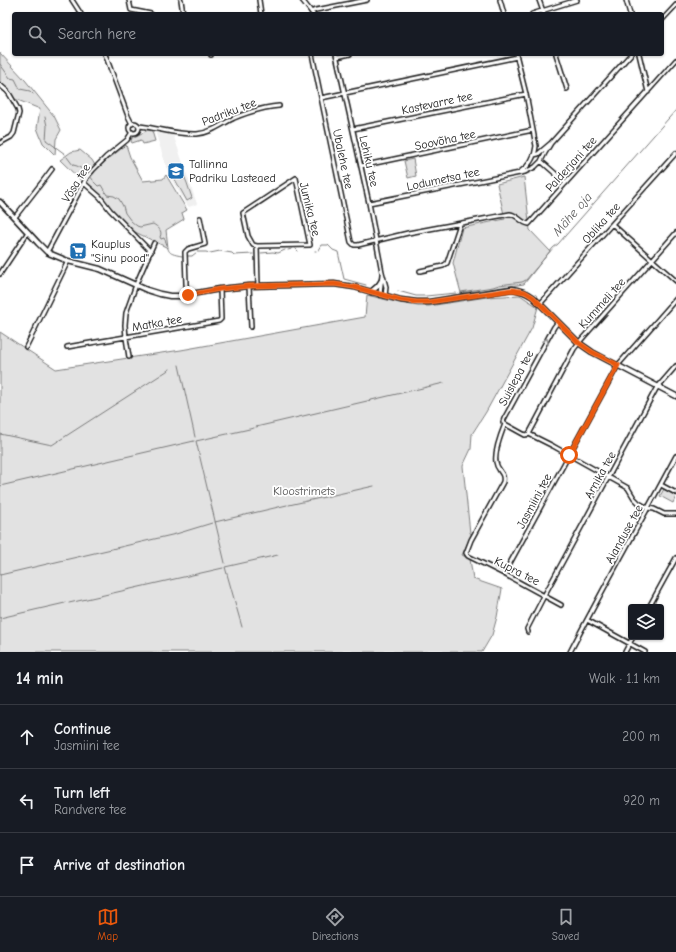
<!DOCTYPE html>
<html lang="en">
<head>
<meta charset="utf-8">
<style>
	:root { --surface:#171b24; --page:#20242c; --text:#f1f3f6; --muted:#9ea1a6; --line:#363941; --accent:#ea580c }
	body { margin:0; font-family:"Comic Neue",sans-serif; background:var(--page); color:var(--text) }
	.controls { position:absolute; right:12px; bottom:12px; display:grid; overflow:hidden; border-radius:4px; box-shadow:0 1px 3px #0004 }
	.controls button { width:36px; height:36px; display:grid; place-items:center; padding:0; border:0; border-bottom:1px solid var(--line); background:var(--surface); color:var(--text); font:20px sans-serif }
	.stop { position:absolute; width:12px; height:12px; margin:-9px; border:3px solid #ea580c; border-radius:50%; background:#fff }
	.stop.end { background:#ea580c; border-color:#fff; box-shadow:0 1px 4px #0008 }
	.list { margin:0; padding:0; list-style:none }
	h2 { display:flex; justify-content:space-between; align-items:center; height:52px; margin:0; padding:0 16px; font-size:17px }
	h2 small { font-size:13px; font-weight:400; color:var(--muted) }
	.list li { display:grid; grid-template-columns:26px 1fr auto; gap:12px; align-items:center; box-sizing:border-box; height:64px; padding:0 16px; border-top:1px solid var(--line) }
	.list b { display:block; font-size:15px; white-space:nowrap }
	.list p { margin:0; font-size:13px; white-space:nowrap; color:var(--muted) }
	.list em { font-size:13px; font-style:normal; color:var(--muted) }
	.icon { flex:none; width:22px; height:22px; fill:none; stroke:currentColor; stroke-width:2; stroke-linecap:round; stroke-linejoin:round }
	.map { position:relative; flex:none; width:676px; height:652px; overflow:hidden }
	.search { position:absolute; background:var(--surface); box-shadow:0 1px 3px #0004; left:12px; right:12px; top:12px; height:44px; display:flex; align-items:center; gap:10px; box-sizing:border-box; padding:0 14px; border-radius:4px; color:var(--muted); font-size:15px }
	.sheet { height:244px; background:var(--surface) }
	nav { display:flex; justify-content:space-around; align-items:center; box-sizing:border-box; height:56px; border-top:1px solid var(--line); background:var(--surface); font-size:11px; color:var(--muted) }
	nav a { display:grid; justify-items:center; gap:2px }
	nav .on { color:var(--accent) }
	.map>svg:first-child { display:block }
</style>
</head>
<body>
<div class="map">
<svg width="676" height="652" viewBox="0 0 676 652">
	<rect width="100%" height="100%" fill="#fff"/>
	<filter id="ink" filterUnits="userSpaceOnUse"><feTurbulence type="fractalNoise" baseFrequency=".025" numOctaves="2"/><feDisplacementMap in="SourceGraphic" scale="8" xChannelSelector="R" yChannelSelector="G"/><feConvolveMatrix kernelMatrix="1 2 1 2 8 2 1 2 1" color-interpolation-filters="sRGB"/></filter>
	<g filter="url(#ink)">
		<!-- built -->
		<path fill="#f0f0f0" d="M155,131L173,134L197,204L189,207L187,205L170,178Z"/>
		<!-- green -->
		<path fill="#e2e2e2" stroke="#7f7f7f" d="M0,53L25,80L54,116L61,130L56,139L55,155L43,143L37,128L40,109L15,99L0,89Z
			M148,130L152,131L155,141L143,144L141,140L132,143L131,141L132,138Z
			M126,145L130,157L143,181L163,179L166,175L187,210L182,213L184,219L166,230L168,248L133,231L60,160L71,152L80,150L92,160L97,169L107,160Z
			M413,159L416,176L408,178L404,161Z
			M182,171L187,183L192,198L187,201L172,174Z
			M524,177L530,230L550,251L524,284L461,293L453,263L462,228L505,219L497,184Z
			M367,295L399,303L418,306H429L487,297L520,295L538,307L532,328L486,412L472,434L471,449L463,466L470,533L472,534L462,555L470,559L473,579L502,589L497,617L492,635L482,652H0V332L56,369L181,350L365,317Z
			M664,489L676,496L673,503L660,496Z"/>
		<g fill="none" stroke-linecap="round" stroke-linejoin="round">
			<!-- stream -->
			<path stroke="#7a7a7a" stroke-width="1" d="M0,64L10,78L15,79L20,89L30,91L33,94
				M45,117L47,126L46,140L65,154
				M67,157L73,165L77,166L82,169L83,171L87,174
				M90,176L93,180
				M94,182L98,186L101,185L107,195L114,196L119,199L123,206L125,213L131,221L137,226L140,227L153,224C158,227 163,231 160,237L161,239L164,238C171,251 164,253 182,256
				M296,249L298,251
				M288,250L292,249
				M319,250L322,245H328L333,250L338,252L344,279L366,285
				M315,251H316
				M261,253L273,252L278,253L285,250
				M188,256H192L197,252H206L210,253L220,251L232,253L234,255L253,254
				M398,291L416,296H426L456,293
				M461,292L493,287L499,285L522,282L526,280L553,248L558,244L676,110
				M179,365L195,437
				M256,427L444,383
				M0,434L52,445L170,369
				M0,486L194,441
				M289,505L374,486
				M215,522L287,505
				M225,563L196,441L254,428
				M0,575L176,534L212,523
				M69,603L223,568
				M0,618L65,603
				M242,627L225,567L278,555"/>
			<!-- street casing -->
			<g stroke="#1c1c1c" stroke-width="6">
				<path id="street" d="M72,0L81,14
					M129,0L131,10L151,14
					M181,0L183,14
					M259,0L261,14
					M302,0L313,14
					M500,0L504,14
					M539,0L544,14
					M626,0L630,14
					M311,12L316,10L367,0
					M532,14L577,0
					M662,20L676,5
					M105,54L128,116L132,124
					M211,54V55
					M312,54L351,242L354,245H358L408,233L510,214C518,215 521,223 529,224L676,60
					M336,54L369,203L382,272L386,287L385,296
					M516,54L526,94L536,146C535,157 529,166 520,172
					M556,54L567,89
					M639,54L648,92
					M337,57L350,54
					M0,85L7,91L10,95L18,109L19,113L14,133L11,137L0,143
					M321,98L517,57
					M129 128a5 5 0 1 1 10 0a5 5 0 1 1-10 0Z
					M139,126C158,128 178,135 197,134C211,133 222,124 234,118C249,112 263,107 279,106
					M353,129L526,94
					M534,155L538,154L551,143L631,54
					M541,161L566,183
					M361,166L533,130
					M84,183L100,197L110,210L151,252
					M369,203L525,172L535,167L541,161L545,153L551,143
					M15,217L43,181L52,169
					M612,224L676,281
					M257,246L253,245L248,236L243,213L296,178L310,245L257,246L258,286
					M47,252L87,177L93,170L106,157L127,140L132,132
					M420,271L443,266L447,263L460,224
					M0,274L28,232
					M249,286L251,327
					M188,295L186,284L185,252L188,249L205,244L200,218
					M380,295L382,274
					M540,304L676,153
					M558,322L554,327L504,419L503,422L505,424C501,434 494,451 496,462C497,471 505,472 503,482L471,540L466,553L468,556L504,574L561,605
					M26,347L33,333L68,261
					M67,347L219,321L221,319L220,289
					M129,357L126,338L125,325L126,313L137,282L154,243
					M505,424L525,435L529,434L553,446L628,488L634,498L639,503L648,508L654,509L664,514H676
					M529,434L574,349L581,340L676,233
					M661,485L676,493
					M504,574L618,365L676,299
					M649,607L676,558
					M587,620L645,652
					M528,632L527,629L544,596L656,389L676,366
					M570,652C604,586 641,522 676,456
					M625,652L633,637"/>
			</g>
			<!-- secondary casing -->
			<g stroke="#1c1c1c" stroke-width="7">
				<path id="secondary" d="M0,202L38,243L47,252L51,254L68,261L100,269L147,290L160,294L170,296H180L220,289L249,286L334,284L354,287L401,300L417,302H429L512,289C520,290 526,292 533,297L579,343L592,352L676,396
					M371,292L378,286L382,280"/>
			</g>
			<!-- street -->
			<use href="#street" stroke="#fff" stroke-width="3"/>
			<!-- secondary -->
			<use href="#secondary" stroke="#fff" stroke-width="4"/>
		</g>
		<!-- one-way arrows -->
		<defs><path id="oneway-chevron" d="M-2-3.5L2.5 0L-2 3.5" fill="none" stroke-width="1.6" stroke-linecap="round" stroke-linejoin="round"/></defs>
		<use stroke="#999" href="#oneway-chevron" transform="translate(546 341) rotate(-62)"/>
	</g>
	<g fill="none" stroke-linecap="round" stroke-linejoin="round" filter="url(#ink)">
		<!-- route -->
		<path stroke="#ea580c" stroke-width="5" d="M188,295L220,289L249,286L334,284L354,287L401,300L416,302H429L512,290L525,292L533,297L579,343L592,352L618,365L569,455"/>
	</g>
	<!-- icons -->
	<defs>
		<g id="school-square" transform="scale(0.9)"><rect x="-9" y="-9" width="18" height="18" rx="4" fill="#1f6fb2" stroke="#fff"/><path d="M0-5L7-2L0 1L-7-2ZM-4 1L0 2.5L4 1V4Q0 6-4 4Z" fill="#fff"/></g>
		<g id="supermarket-square" transform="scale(0.9)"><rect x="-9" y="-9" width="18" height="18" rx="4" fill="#1f6fb2" stroke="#fff"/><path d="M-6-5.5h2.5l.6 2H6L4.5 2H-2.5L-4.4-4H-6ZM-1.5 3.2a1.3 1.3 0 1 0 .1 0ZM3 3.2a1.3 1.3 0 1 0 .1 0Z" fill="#fff"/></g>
	</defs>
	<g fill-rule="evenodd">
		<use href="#school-square" x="176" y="171"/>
		<use href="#supermarket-square" x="78" y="251"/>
	</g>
	<g text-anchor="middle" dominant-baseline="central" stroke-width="3.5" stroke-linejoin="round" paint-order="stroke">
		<!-- street labels -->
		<g font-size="12" fill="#1c1c1c" stroke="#fff">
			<text transform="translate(437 103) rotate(-12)">Kastevarre tee</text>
			<text transform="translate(229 112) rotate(-21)">Padriku tee</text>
			<text transform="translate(445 140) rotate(-12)">Soovõha tee</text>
			<text transform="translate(343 159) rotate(78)">Ubalehe tee</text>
			<text transform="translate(369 161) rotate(77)">Lehiku tee</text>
			<text transform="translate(571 164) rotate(-48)">Palderjani tee</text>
			<text transform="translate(443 179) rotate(-12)">Lodumetsa tee</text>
			<text transform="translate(76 183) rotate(-58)">Võsa tee</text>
			<text transform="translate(310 209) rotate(76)">Jumika tee</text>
			<text transform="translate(601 223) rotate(-48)">Oblika tee</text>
			<text transform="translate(602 303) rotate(-48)">Kummeli tee</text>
			<text transform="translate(157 323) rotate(-10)">Matka tee</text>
			<text transform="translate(516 378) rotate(-62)">Suislepa tee</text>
			<text transform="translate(600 475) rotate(-61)">Arnika tee</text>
			<text transform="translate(534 501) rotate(-62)">Jasmiini tee</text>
			<text transform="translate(624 534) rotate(-61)">Aianduse tee</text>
			<text transform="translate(517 571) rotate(27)">Kupra tee</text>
		</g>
		<!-- poi labels -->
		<g font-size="12" fill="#1c1c1c" stroke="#fff" text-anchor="start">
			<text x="189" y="164">Tallinna<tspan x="189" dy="14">Padriku Lasteaed</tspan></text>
			<text x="91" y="244">Kauplus<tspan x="91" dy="14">"Sinu pood"</tspan></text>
		</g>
		<!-- park labels -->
		<g font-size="12" fill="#575757" stroke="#fff">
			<text x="304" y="491">Kloostrimets</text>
		</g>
		<!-- water labels -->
		<g font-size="13" font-style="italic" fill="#5a5a5a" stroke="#fff">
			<text transform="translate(572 214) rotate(-49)">Mähe oja</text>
		</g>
	</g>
</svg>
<div class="controls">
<button><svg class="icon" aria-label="layers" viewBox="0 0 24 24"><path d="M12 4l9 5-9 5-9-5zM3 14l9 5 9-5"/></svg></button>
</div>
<div class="stop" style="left:569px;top:455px"></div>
<div class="stop end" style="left:188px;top:295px"></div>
<div class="search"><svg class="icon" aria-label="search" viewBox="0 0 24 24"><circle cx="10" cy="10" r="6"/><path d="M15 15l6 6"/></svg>Search here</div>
</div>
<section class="sheet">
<h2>14 min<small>Walk · 1.1 km</small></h2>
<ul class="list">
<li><svg class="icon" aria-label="ahead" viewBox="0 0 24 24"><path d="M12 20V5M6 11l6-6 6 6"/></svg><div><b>Continue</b><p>Jasmiini tee</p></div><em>200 m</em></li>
<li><svg class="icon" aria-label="left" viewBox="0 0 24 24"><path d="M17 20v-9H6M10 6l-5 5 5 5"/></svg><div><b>Turn left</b><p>Randvere tee</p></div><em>920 m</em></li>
<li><svg class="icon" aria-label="arrive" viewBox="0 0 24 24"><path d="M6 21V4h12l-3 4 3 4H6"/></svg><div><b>Arrive at destination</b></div></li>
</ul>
</section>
<nav>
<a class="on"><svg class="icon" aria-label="map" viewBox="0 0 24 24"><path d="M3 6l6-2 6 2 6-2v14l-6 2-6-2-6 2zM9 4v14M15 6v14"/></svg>Map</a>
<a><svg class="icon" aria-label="directions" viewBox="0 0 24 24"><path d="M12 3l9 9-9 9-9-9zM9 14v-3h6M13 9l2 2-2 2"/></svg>Directions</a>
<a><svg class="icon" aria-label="saved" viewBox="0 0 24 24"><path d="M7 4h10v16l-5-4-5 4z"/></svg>Saved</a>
</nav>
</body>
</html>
